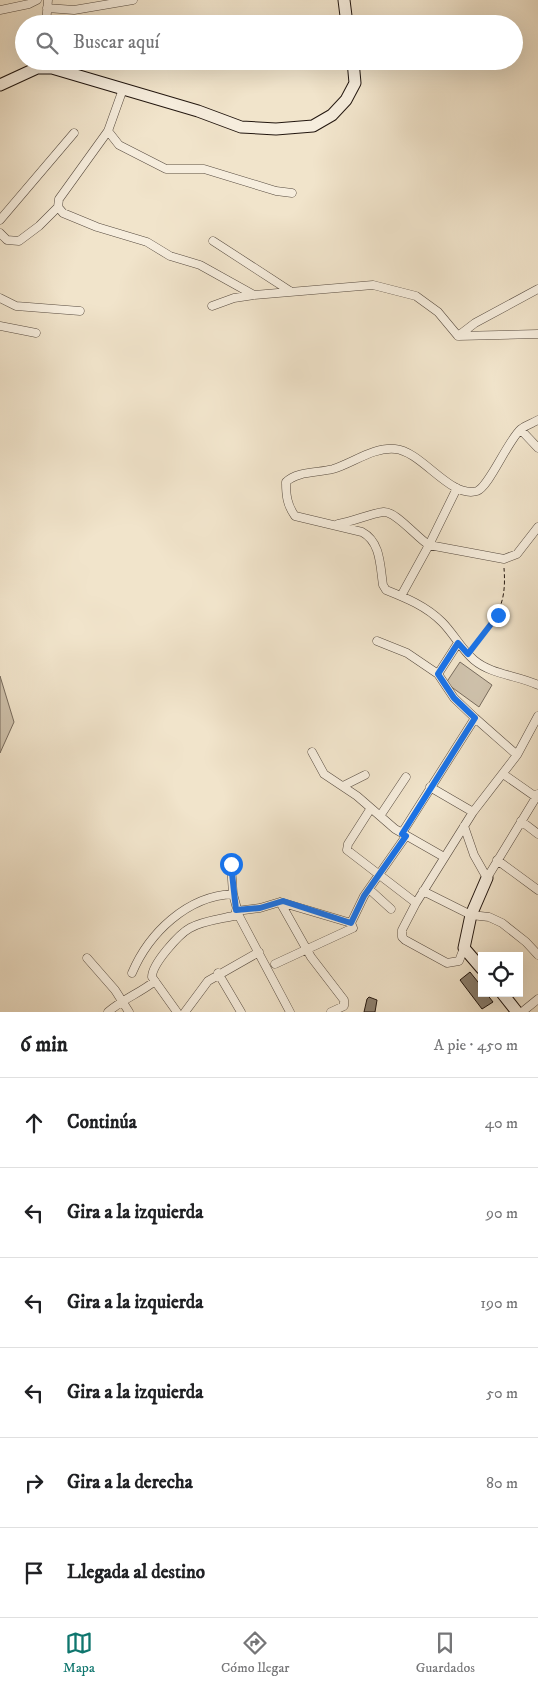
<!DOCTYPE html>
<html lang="es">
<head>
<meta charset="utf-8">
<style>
	:root { --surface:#fff; --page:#f2f2f2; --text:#202124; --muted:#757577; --line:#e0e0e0; --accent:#0f766e }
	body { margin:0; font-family:"IM FELL DW Pica",serif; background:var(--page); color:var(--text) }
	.controls { position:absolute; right:15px; bottom:15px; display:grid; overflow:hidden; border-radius:0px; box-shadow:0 5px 20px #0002 }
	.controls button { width:45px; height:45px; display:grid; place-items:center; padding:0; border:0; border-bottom:1px solid var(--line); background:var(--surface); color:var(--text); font:25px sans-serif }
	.stop { position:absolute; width:15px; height:15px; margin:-11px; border:4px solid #1a73e8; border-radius:50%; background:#fff }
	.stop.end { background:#1a73e8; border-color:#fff; box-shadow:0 1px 5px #0008 }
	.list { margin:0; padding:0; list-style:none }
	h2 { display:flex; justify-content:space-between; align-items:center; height:65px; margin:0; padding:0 20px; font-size:21px }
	h2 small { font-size:16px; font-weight:400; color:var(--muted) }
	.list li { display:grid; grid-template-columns:32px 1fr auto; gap:15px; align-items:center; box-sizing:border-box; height:90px; padding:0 20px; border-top:1px solid var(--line) }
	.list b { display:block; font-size:19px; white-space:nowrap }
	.list em { font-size:16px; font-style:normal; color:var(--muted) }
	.icon { flex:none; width:28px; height:28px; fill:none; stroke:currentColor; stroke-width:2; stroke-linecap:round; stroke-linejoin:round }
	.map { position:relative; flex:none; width:538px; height:1012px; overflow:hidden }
	.search { position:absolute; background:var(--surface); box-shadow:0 5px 20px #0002; left:15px; right:15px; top:15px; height:55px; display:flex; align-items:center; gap:12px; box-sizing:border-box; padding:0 18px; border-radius:28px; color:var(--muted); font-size:19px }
	.sheet { height:605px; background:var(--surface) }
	nav { display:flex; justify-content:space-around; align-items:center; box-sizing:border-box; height:70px; border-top:1px solid var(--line); background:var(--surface); font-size:14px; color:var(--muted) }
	nav a { display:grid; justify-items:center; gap:2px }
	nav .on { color:var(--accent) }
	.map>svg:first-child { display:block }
</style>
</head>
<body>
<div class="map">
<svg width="538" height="1012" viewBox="0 0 538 1012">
	<rect width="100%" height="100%" fill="#f1e4cb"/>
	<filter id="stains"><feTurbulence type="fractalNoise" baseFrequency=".004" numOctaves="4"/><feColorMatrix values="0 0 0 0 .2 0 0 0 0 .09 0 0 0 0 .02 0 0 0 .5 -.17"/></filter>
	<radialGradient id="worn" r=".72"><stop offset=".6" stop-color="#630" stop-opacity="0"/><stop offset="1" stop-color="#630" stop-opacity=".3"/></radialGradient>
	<!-- green -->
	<path fill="#cec1ab" stroke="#786c5e" d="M460,662L492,685L479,707L446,683Z
		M0,676L14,722L0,753Z"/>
	<!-- building -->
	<path fill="#8e8271" stroke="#231710" d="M470,972L482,987V993H486L493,1002L482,1009L460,980Z
		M369,997L377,1000L375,1012H364L367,999Z"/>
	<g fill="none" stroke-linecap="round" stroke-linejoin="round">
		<!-- street casing -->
		<g stroke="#564a3f" stroke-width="9">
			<path id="street" d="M47,8L74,10L133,0
				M0,10L29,4L37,0
				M46,24L48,0
				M123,89L108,131L59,199L58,207L63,213L97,227L147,242L170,256L200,265L254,295
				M108,131L119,145L166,169H204L276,191L292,193
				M0,220L74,133
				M0,233L7,240L19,241L39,226L58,207
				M213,241L290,291
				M0,298L16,306L80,311
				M212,306L234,298L254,295L373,285L416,296L438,312L458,336
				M0,326L36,333
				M458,336L475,323L538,289
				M458,336L538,334
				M538,420C533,423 526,425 521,429C508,440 489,487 477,491C450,499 422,451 395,449C373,447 353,463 333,469C318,473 297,471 286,482C286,495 287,505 295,516L362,532C381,542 380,566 383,585L386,590C406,598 426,606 442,622C454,634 461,649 474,660C492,675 517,675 538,685
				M521,430L538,448
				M338,524C355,521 369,514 383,512C395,510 417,538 429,545L504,559L517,554L538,527
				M401,596L429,545L457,488
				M377,641L407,653L438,674L454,698L475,718L517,755
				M438,674L458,643
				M312,752L324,774L357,796L395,829L444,857
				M503,774L536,797
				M343,786L365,775
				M430,787L473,812
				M371,808L348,844L347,850L416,903
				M380,816L406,777
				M521,821L538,834
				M464,826L474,855L487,878
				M402,833L475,718
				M497,860L538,890
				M487,878L538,794
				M369,889L391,909
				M423,891L471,915L489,917L502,923L526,942L538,955
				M236,911L260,908L280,902
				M239,916L290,1012
				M464,948L459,961L447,963L405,940L402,937V930L416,903L473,812L517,755L538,716
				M87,958L115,990L129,1012
				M275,964L353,928L351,923L364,896L406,836
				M132,973C149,933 187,896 233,894
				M218,973L241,1012
				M108,1012C123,999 140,993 155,981
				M177,1012L152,977C152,964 179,934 190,928C202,921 220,919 233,916H239L233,894L231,864
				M185,1012L208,981L259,952
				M331,1012L344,1006V1000L311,957L280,902L351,923
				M522,1012L538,999"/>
		</g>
		<!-- secondary casing -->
		<g stroke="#231710" stroke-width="13">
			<path id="secondary" d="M344,0L347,24
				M0,85L37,68H52L198,111L241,127L276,129L313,126L332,115L346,100L355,83L353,61
				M482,969L464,948L471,915L487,878
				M502,993L517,1012"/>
		</g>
		<!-- path -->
		<path stroke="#231710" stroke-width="1" stroke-dasharray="4 2.5" stroke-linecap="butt" d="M473,647C496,617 507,607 504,568"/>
		<!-- street -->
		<use href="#street" stroke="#f6eddd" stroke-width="8"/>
		<!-- secondary -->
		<use href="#secondary" stroke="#f6eddd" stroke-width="11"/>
	</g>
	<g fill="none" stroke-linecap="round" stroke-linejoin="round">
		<!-- route -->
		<path stroke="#1a73e8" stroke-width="6" d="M231,864L236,910L260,908L283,901L351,923L364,896L406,836L402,834L475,718L454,698L438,674L458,643L468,654L498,615"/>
	</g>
	<rect width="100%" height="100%" filter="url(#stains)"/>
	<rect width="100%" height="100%" fill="url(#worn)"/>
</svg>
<div class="controls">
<button><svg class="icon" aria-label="locate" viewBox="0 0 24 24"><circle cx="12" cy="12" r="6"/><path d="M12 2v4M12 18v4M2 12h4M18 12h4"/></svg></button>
</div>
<div class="stop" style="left:231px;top:864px"></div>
<div class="stop end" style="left:498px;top:615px"></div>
<div class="search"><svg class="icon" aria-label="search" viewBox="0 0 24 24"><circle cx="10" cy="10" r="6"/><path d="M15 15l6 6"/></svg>Buscar aquí</div>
</div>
<section class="sheet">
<h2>6 min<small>A pie · 450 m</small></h2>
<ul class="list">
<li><svg class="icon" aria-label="ahead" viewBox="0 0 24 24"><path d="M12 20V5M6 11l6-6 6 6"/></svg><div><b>Continúa</b></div><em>40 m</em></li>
<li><svg class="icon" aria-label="left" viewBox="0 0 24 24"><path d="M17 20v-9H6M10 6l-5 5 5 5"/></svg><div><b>Gira a la izquierda</b></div><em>90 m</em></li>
<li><svg class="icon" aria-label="left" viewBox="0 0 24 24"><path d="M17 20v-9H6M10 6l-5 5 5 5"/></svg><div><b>Gira a la izquierda</b></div><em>190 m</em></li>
<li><svg class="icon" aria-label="left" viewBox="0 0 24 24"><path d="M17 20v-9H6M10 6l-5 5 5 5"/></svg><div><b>Gira a la izquierda</b></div><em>50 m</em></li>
<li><svg class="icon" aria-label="right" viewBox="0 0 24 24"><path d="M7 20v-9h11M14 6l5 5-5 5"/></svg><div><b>Gira a la derecha</b></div><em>80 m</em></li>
<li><svg class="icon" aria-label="arrive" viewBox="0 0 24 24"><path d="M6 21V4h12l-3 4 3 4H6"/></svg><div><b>Llegada al destino</b></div></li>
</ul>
</section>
<nav>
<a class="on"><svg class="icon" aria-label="map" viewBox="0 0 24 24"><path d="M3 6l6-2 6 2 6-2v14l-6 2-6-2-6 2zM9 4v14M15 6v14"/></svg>Mapa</a>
<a><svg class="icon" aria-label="directions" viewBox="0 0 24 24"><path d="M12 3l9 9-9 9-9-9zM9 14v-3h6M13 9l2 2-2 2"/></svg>Cómo llegar</a>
<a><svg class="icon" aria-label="saved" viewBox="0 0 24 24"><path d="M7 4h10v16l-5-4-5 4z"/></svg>Guardados</a>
</nav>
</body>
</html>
